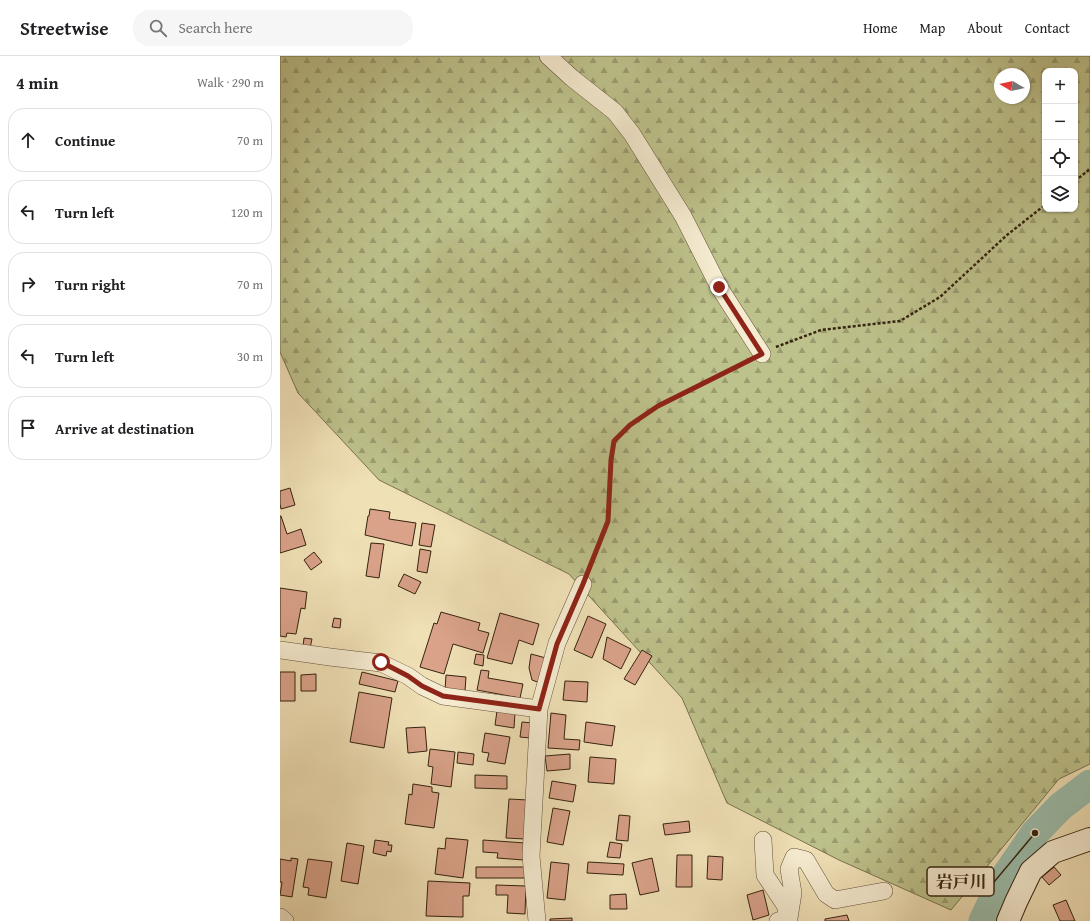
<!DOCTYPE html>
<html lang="en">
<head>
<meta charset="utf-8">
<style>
	:root { --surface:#fff; --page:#f6f6f6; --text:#202124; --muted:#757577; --line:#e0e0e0 }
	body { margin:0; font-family:"Gentium Book Plus","Noto Serif JP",serif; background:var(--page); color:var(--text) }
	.controls { position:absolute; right:12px; top:12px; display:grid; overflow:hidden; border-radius:8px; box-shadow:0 1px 3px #0004 }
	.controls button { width:36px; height:36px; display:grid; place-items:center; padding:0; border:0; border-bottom:1px solid var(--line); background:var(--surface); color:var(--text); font:20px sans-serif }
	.compass { position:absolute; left:714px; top:12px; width:36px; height:36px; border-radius:50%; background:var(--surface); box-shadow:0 1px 3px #0004; rotate:279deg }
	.stop { position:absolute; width:12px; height:12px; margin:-9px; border:3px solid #8f2418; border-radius:50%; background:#fff }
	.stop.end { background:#8f2418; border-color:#fff; box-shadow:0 1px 4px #0008 }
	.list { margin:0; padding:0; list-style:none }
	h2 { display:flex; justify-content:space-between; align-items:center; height:52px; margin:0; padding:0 16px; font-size:17px }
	h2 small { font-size:13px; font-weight:400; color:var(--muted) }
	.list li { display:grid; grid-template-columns:26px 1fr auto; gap:12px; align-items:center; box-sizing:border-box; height:64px; margin:0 8px 8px; padding:0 8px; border:1px solid var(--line); border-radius:16px }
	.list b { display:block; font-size:15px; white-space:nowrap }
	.list em { font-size:13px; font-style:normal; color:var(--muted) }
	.icon { flex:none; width:22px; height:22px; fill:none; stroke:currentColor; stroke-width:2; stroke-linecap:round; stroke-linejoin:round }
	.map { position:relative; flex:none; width:810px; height:865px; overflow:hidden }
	header { display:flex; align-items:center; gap:24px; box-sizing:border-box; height:56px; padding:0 20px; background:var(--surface); border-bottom:1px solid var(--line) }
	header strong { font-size:19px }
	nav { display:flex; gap:22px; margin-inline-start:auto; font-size:14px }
	.search { width:280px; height:36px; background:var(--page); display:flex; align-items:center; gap:10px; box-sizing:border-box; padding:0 14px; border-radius:16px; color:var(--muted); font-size:15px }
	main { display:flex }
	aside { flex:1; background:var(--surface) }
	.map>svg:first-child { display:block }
</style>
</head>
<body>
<header>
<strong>Streetwise</strong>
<div class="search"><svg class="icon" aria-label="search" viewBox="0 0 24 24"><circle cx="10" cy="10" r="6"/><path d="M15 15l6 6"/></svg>Search here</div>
<nav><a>Home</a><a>Map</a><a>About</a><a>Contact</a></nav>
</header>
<main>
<aside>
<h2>4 min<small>Walk · 290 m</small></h2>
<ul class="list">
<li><svg class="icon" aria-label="ahead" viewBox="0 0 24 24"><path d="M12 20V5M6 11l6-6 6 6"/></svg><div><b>Continue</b></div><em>70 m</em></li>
<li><svg class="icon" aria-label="left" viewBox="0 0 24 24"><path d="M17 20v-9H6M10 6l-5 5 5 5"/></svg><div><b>Turn left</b></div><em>120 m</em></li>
<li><svg class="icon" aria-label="right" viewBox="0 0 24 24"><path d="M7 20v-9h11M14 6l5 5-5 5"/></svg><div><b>Turn right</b></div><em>70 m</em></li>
<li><svg class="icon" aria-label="left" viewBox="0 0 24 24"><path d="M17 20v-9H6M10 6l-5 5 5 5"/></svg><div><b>Turn left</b></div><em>30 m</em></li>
<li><svg class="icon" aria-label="arrive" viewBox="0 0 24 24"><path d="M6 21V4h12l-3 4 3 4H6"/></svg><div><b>Arrive at destination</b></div></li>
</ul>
</aside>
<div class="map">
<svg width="810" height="865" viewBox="0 0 810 865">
	<defs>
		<pattern id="forest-firs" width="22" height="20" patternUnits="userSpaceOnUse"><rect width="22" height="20" fill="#bdc18b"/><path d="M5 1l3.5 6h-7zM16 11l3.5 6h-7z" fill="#9a9c70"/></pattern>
	</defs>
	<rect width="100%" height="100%" fill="#f0e0b6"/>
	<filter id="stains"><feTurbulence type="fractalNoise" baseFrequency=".005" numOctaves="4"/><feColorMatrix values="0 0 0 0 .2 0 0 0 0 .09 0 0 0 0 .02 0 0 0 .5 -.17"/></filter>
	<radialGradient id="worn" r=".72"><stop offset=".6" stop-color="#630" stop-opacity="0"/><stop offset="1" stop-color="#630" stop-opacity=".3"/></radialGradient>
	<!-- forest -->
	<path fill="url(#forest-firs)" stroke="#79724d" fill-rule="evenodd" d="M0,0H810V708L779,723L671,854L559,804L447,747L402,642L289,518L99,424L18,337L0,296ZM765,15H795V153H765ZM720,18H744V42H720Z"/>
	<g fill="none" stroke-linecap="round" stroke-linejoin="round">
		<!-- river -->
		<path stroke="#9bbdab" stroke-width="29" d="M703,865L722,825L755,777L780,751L810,728"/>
	</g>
	<!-- building -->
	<path fill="#d9a289" stroke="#35230f" d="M10,432L15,449L1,453L0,448V435Z
		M90,453L110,456L109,463L136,467L132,490L85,479L88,460H89Z
		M0,460H1L7,478L21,473L26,489L0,497Z
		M142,467L155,469L151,491L139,489Z
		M91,487L104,488L99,522L86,520Z
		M140,493L151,495L147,517L137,515Z
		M34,496L42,506L31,514L24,504Z
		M124,518L141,526L135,538L118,530Z
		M0,532L27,536L25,553L21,552L16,578L7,577L6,581L0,580Z
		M161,556L200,567L198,574L209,577L203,597L173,588L164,618L140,611L154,567L157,568Z
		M220,557L259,568L253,589L239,584L232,608L207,602Z
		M308,560L326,568L312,602L294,594Z
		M54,562L61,563L60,572L52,571Z
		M327,581L351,593L341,613L323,603Z
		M24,582L32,583L30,592L23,591Z
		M362,594L372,600L355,629L344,623Z
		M196,598L204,599L203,610L194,608Z
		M251,598L266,602L260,627L252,624L249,612Z
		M201,614L209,615L208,622L243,628L240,642L197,634Z
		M0,616H15V645H0Z
		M82,616L118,625L115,636L79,628Z
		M36,618V635H21V619Z
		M166,619L186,621L185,635L165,634Z
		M285,625L308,626L307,646L283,644Z
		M79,636L112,642L104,692L70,686Z
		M217,655L235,657L234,672L215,669Z
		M271,657L286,659L284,683L300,684L299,694L268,692Z
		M242,666L253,667L250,682L240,681Z
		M306,666L335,670L332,690L304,686Z
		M145,671L147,695L128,697L126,672Z
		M205,677L230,681L225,708L207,705L209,697L202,696Z
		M150,693L175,696L171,731L151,728L153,711L148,710Z
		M178,696L194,698L193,709L177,707Z
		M290,698V713L267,715L265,700Z
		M310,701L336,703L334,728L308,726Z
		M195,719L227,720V733L195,732Z
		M272,725L296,729L293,746L269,742Z
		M133,728L152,731V736L159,737L154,772L125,768L129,738L132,739Z
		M229,743L248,744L245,783L226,782Z
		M273,752L290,755L283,789L267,786Z
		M339,759L350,760L348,785L336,784Z
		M409,765L410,776L385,779L383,768Z
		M166,782L188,784L183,822L155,818L158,792L165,793Z
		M95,784L109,786L108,789H112L111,796L107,795L106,800L93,797Z
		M203,784L245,787L244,804L217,802L218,797L203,796Z
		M330,786L342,788L340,802L327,801Z
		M67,787L84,790L78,828L61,825Z
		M397,799H412V831H396Z
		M428,800L443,801L442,824L427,823Z
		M11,802L18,803L12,841L0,839L2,826H0V803L11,805Z
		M372,802L379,835L360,839L352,807Z
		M28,803L52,806L46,842L28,839L29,832L23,831Z
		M271,806L289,808L285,844L267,842Z
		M308,806L344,808L343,819L307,817Z
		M196,811H246V822H196Z
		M774,811L781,819L769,829L762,821Z
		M148,825L190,827L189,840H183V861L146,860Z
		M216,829L246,830L245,858L227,857L228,839H216Z
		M483,834L489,859L473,864L467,839Z
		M346,838L347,853H330V839Z
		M786,844L795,865H780L773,849Z
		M567,859L569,865H545V863Z
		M292,862V865H270V863Z"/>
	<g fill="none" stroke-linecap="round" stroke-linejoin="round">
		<!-- street casing -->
		<g stroke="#645239" stroke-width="18">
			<path id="street" d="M268,0L292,22L335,56L352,78L403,160L439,231L482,298
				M0,594L50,601L101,607L128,620L142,630L163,640L259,653
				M483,784L485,819L505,849L509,863
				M0,861L5,865
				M257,865L251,800L259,653L277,587L303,528
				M498,865L509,862L513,837L509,813L514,801L526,804L546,838L555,844L604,835"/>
		</g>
		<!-- secondary casing -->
		<g stroke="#35230f" stroke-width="24">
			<path id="secondary" d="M728,865L736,846L751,815L773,796L810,783"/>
		</g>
		<!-- path -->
		<path stroke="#35230f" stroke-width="2.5" stroke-dasharray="3 2" stroke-linecap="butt" d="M795,125L810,113
			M496,291L541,274L620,265L660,241L727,179L765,149
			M309,513L328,465L331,404L334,385L350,369L377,350L468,305"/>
		<!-- street -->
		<use href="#street" stroke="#f5ebd0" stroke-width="17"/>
		<!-- secondary -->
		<use href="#secondary" stroke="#f5ebd0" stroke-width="22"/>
	</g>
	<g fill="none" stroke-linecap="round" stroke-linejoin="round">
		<!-- route -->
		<path stroke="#8f2418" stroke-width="5" d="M101,606L128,620L142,630L163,640L259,653L277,588L303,528L328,465L331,404L334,385L350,369L378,350L482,298L439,231"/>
	</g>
	<!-- callouts -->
	<path fill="none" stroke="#35230f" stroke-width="1.5" d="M755 777L714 826"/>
	<circle fill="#35230f" stroke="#f5ebd0" stroke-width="1.5" cx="755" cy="777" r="4"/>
	<rect fill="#f5ebd0" stroke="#35230f" stroke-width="1.5" x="647" y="811" width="67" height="29" rx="4"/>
	<g font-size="17" text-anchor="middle" font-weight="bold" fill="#35230f">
		<text x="681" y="832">岩戸川</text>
	</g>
	<rect width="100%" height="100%" filter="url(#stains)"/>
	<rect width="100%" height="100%" fill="url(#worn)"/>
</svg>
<div class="controls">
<button>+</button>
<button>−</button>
<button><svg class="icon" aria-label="locate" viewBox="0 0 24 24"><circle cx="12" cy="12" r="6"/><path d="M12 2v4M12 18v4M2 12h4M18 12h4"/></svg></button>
<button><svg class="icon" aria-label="layers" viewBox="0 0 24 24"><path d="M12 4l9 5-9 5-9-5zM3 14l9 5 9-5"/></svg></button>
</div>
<svg class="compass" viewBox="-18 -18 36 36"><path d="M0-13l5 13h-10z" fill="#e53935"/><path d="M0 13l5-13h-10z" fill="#757577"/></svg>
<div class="stop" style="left:101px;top:606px"></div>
<div class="stop end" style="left:439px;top:231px"></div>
</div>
</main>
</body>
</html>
